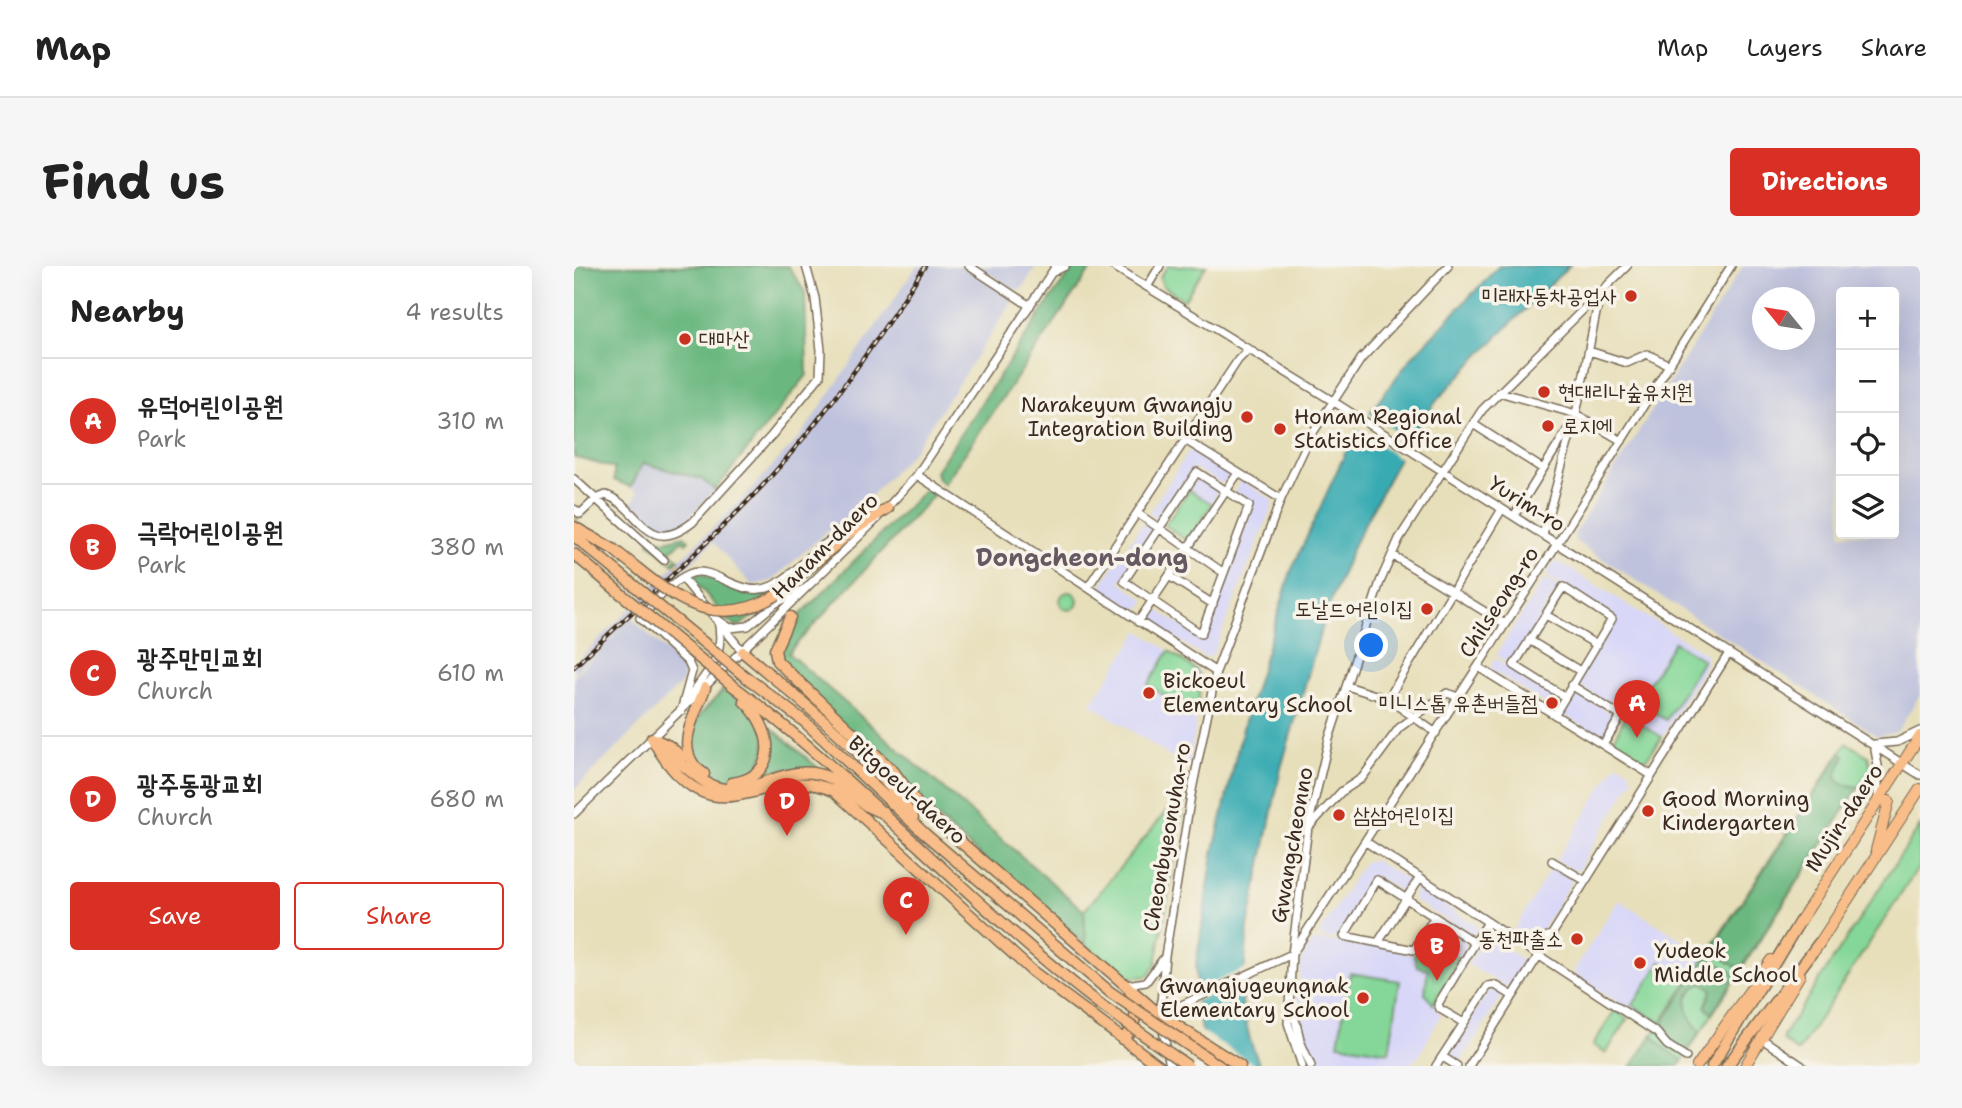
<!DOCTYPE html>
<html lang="en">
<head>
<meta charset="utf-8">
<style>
	:root { --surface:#fff; --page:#f6f6f6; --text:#222; --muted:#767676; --line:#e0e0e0; --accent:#d93025 }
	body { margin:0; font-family:"Shantell Sans","Poor Story",sans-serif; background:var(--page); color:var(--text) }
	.controls { position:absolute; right:21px; top:21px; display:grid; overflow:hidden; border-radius:7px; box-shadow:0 7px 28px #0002 }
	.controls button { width:63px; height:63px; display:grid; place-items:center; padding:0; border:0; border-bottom:2px solid var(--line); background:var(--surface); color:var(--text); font:35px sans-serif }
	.compass { position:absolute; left:1178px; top:21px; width:63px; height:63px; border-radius:50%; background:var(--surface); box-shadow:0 7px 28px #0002; rotate:300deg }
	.you { position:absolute; left:798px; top:380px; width:24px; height:24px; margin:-18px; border:5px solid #fff; border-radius:50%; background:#1a73e8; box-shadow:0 0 0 10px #1a73e833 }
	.badge { display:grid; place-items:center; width:46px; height:46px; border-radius:50%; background:var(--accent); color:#fff; font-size:23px; font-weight:700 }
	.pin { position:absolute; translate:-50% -58px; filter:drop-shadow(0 2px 4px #0008) }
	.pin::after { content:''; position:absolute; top:37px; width:24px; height:21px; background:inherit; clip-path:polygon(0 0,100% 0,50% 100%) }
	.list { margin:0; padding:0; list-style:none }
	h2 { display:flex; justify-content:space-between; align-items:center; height:91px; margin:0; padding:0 28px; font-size:30px }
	h2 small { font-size:23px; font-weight:400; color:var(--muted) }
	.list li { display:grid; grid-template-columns:46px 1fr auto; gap:21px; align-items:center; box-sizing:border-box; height:126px; padding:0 28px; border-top:2px solid var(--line) }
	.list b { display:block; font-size:26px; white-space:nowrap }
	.list p { margin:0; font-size:23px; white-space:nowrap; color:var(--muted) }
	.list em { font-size:23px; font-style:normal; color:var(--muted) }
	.actions { display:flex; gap:14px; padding:21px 28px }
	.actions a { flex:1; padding:16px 0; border:2px solid var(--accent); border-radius:7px; text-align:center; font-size:24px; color:var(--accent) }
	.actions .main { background:var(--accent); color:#fff }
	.icon { flex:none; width:38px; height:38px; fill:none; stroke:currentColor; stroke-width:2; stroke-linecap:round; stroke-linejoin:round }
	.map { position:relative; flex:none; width:1346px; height:800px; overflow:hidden; border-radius:7px }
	header { display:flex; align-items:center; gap:42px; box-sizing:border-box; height:98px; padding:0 35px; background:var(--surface); border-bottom:2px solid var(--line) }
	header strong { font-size:33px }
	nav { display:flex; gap:38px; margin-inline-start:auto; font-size:24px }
	.intro { display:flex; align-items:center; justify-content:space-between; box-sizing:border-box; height:168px; padding:0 42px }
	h1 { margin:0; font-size:49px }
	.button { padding:18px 32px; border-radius:7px; background:var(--accent); color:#fff; font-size:24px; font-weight:700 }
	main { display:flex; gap:42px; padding:0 42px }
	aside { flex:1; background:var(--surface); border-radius:7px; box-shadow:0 7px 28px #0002 }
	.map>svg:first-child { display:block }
</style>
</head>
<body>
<header>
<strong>Map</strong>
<nav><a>Map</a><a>Layers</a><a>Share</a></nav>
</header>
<div class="intro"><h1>Find us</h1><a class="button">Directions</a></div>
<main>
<aside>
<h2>Nearby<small>4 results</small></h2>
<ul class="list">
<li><span class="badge">A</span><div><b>유덕어린이공원</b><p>Park</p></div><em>310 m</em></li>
<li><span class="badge">B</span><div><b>극락어린이공원</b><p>Park</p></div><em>380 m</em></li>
<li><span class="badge">C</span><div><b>광주만민교회</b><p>Church</p></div><em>610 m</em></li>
<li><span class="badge">D</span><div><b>광주동광교회</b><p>Church</p></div><em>680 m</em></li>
</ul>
<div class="actions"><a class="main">Save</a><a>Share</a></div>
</aside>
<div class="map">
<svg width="1346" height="800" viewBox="0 0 1346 800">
	<rect width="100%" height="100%" fill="#f7f3e8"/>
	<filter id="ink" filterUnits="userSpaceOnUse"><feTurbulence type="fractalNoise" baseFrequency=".0143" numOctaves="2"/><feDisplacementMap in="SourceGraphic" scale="14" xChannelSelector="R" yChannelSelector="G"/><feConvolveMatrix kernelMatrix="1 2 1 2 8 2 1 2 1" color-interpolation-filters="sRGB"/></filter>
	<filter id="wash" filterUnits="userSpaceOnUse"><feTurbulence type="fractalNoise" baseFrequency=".00686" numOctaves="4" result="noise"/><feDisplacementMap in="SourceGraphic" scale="28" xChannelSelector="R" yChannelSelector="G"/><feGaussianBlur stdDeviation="1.57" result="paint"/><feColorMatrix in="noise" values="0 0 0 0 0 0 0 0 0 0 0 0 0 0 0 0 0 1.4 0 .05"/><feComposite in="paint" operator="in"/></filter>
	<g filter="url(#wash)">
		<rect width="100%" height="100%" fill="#e7dfba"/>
		<!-- built -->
		<path fill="#d8d7f8" d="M619,184L656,206V210L648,218L621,202L589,253L583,255L575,247L615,185Z
			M626,212L644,224L638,238L615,224L622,213Z
			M667,214L697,233L699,239L639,388L632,392L573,354L572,349L580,342L628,373L679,240L660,226Z
			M568,258L577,261L578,267L546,316L570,333V338L562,346L528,322V318Z
			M985,296L1131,387L1133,397L1088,471L1006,420L1005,413L1042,352L972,309L980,297Z
			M971,312L985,321L938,398L935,397L922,389Z
			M565,365L625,405L628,414L615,503L517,438Z
			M920,392L982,429L980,439L975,440L916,403Z
			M1003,426L1040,449L1041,454L1031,470L1027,471L989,448L997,428Z
			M1046,498L1055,504L1059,513L1003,606L982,594L1042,499Z
			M799,594L832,613L835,619L832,624L828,626L801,610L762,672L752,673L744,669L790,596Z
			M978,600L999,612L963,672L953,673L939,665Z
			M842,623H846L905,661L901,671L839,634Z
			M1045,634L1133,690L1085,763L1002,710L1000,704Z
			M864,658L893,676L894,681L886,693L851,672L858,660Z
			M911,670L950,694L937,719L932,721L893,698Z
			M739,674L804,679L840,689L843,700L854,703L851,727L867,749L844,792L833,800H742L729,769L722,737L728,692Z
			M921,722L928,730L888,794L882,796L874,788L916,723Z"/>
		<!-- industrial -->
		<path fill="#bfc2dd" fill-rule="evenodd" d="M343,0H387L437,32L438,37L340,184L261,268L254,264L198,315L178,319L139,276L0,407V398L168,233L228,168Z
			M404,0H462L448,23L441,24Z
			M1169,0H1346V429L1323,465L1304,470L1001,275L1000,268ZM1267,26H1320V268H1267ZM1188,32H1230V74H1188Z
			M68,197L127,213L141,224L105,261L94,266L80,263L56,241L64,226L57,221Z
			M58,353L110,402L108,417L0,524V410Z"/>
		<!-- green -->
		<path fill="#84d798" stroke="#60805b" stroke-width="2" d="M594,0H632L610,34L589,20L586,11Z
			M615,224L638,238L615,273L611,274L591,259Z
			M486 335a9 9 0 1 1 18 0a9 9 0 1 1-18 0Z
			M1100,376L1129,394L1092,454L1063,436Z
			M595,385C630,409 630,404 622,447L617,443L615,446L574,419Z
			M1052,449L1088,471L1073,492L1063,494L1038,477Z
			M1273,477L1294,490L1297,502L1105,800H1058Z
			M605,530L610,535L582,698L574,710L553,712L512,679L510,645Z
			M1346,560V599L1224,786L1209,775V770Z
			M851,672L886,693L859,738L851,727L854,703L843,700L840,689Z
			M1087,696L1115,714L1087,757L1059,739Z
			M776,707L826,715L815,786L764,778Z
			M1041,744L1054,753L1032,787L1019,779Z"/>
		<!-- forest -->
		<path fill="#6bb880" stroke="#53714f" stroke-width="2" d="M0,0H214L231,26L233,109L141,224L127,213L69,197L57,221L40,214V202L0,191Z
			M519,0L370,218L364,213L362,205L482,25L501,1Z
			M352,223L360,229L214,387L510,645L512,679L461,636L457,627L441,620L345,536L211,402L205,385L219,356Z
			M110,270L115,274L112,277L109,274L96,285L105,294L100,298L75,276L78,272L91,275Z
			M127,308C151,319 174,332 200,321L202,325L192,340L165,360L155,356L117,310Z
			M149,424C163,430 185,448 189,465C204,529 107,526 115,472C118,453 137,438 149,424Z
			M192,457L250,507L211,503L184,510L196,468Z
			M1267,487L1271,489L1261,511L1268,518L1285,521L1166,703L1136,685Z
			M1133,690L1163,709L1138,747L1131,741L1138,723L1129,717C1104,727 1112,750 1126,765L1113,787L1095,775L1085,763Z
			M1078,769L1090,782L1108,794L1105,800H1058Z"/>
		<!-- water -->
		<path fill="#39abb2" stroke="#3a6a68" stroke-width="2" d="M925,0H995L913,81L865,132L837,169L780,278L752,347L707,502L674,661L668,738L676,774L686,800H640L623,748L622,699L639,588L668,465L717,305L780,168L837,92Z"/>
		<!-- pier -->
		<path fill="#e7dfba" d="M793,146L837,175L827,193L780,162Z
			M675,701L674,712L619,736V726Z
			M625,764L683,800H637Z"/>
	</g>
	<g filter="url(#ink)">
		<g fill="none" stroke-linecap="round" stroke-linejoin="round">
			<!-- minor-tunnel -->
			<path stroke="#c5bb9b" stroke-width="7" stroke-dasharray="7 3.5" stroke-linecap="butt" d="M0,255L6,248
				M90,294L111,314"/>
			<!-- minor casing -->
			<g stroke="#776955" stroke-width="10">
				<path id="minor" d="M395,0L456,40
					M539,0L757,134L1346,509
					M479,6L491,0
					M573,21L586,0
					M1015,85L1053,97L1073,88L1095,99
					M925,126L1002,148L1048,175
					M899,158L969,203
					M611,174L707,233
					M623,206L675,240L627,368L550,315Z
					M343,209L642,406
					M0,213L22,233L32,229C68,242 72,293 119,256L198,169L246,110L247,84L241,32L232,0
					M0,243L6,248L22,233L90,294
					M311,244L343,209L482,0
					M563,247L650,307
					M940,250L997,158
					M969,268L1002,148L1026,27
					M818,289L931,358
					M595,310L639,338
					M111,315L169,386
					M514,321L664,94L675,83
					M972,349L1023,379
					M144,354L156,362L174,360L202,337L232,322
					M564,356L664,207
					M955,374L1006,405
					M904,401L1077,509
					M997,419L1047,450L1029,479
					M773,420L814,433L862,467
					M814,433L928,243
					M114,434C134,402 152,393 144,354
					M107,445L118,405L114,396L66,352C81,337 96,316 115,308C139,297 167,335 198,320C226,307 242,276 273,267
					M981,448L1038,353L989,321L940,399L991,431
					M1301,478L1323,476L1346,465
					M1300,479L1304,500V533
					M0,548L303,253
					M735,561L767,526L788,512L825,462L873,427L884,431
					M792,576L1083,767L1093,779L1112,791
					M978,595L1010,614
					M860,652L840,684L770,670L803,614L901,677L864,738L866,743L890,757
					M805,675L846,611
					M901,677L914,656
					M947,677H960L974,670
					M720,685L983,278L1157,0
					M552,719L572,716L589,693
					M718,741L727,777L737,800
					M586,749L718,688
					M1188,773L1228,800
					M869,791L883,800
					M596,800L586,749L591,690L617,529L642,406L707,233L736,171L787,93L874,0
					M728,800L714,757L718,688L734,561L755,473L806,316L825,273L908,144L1053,0
					M862,800L914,720L921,719L939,730
					M895,800L1155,387"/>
			</g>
			<!-- major casing -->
			<g stroke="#776955" stroke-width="12">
				<path id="major" d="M1302,584L1315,535L1304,534
					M1223,660L1346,470
					M1241,684L1346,523
					M1123,800L1197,694
					M1171,800L1226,709"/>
			</g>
			<!-- highway casing -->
			<g stroke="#776955" stroke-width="13">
				<path id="highway" d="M0,261L39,283L63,302
					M0,270L57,317
					M0,288L46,327
					M203,329L277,266L314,242
					M216,351L201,384L203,395L320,506L344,539L586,749L666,800
					M169,386C228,436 295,487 339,551
					M168,408L231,456L351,568L536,726
					M158,419C289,517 397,640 527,739
					M78,472L86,486C111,494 124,520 151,523C188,527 215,494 256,512C277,521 286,543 310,546
					M78,472L95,480L108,491
					M86,486C146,578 192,493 260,525L458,705L585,800
					M130,508C97,486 121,450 131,422
					M158,517C207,510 199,462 170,435
					M548,773C564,762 565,739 555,723
					M1138,800L1226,655
					M1153,800L1245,677"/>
			</g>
			<!-- minor -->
			<use href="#minor" stroke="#fff" stroke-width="7"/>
			<!-- major -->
			<use href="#major" stroke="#f8bd88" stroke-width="10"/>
			<!-- highway -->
			<use href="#highway" stroke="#f8bd88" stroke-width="10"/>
			<!-- rail casing -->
			<g stroke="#3b2a1e" stroke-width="4.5">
				<path id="rail" d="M0,401C63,340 131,282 191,217C252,150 302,76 351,0"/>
			</g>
			<!-- rail -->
			<use href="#rail" stroke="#f7f3e8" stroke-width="2" stroke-dasharray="5" stroke-linecap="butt"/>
			<!-- highway-bridge casing -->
			<g stroke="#776955" stroke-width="13" stroke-linecap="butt">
				<path id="highway-bridge" d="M63,302C108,339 147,362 203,329
					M57,317L168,408
					M46,327L158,419
					M536,726L645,800
					M527,739L614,800"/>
			</g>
			<!-- highway-bridge -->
			<use href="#highway-bridge" stroke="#f8bd88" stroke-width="10"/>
		</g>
	</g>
	<!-- markers -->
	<g fill="#c8321e" stroke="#f7f3e8" stroke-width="2.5">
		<circle cx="1057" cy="30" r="7"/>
		<circle cx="111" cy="73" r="7"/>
		<circle cx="970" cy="126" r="7"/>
		<circle cx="673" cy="151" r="7"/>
		<circle cx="974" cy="160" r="7"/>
		<circle cx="706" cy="163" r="7"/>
		<circle cx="853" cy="343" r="7"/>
		<circle cx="575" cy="427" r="7"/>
		<circle cx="978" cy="437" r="7"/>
		<circle cx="1074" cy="545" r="7"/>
		<circle cx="765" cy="549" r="7"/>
		<circle cx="1003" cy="673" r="7"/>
		<circle cx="1066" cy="697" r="7"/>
		<circle cx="789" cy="732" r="7"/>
	</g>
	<g text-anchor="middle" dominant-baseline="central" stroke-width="7" stroke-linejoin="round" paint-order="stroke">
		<!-- poi labels -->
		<g font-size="21" fill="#3b2a1e" stroke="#f7f3e8" text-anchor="start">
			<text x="1043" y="30" text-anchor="end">미래자동차공업사</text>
			<text x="125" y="73">대마산</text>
			<text x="984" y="126">현대리나숲유치원</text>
			<text x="659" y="139" text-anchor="end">Narakeyum Gwangju<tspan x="659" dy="24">Integration Building</tspan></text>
			<text x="720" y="151">Honam Regional<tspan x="720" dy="24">Statistics Office</tspan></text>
			<text x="988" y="160">로지에</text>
			<text x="839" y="343" text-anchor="end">도날드어린이집</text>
			<text x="589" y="415">Bickoeul<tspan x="589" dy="24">Elementary School</tspan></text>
			<text x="964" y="437" text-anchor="end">미니스톱 유촌버들점</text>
			<text x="1088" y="533">Good Morning<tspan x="1088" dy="24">Kindergarten</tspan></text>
			<text x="779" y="549">삼삼어린이집</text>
			<text x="989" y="673" text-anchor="end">동천파출소</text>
			<text x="1080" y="685">Yudeok<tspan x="1080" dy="24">Middle School</tspan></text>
			<text x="775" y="720" text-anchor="end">Gwangjugeungnak<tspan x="775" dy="24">Elementary School</tspan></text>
		</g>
		<!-- street labels -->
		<g font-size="21" fill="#3b2a1e" stroke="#f7f3e8">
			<text transform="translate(953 238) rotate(32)">Yurim-ro</text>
			<text transform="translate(251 280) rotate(-45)">Hanam-daero</text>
			<text transform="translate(925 336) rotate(-57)">Chilseong-ro</text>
			<text transform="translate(333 524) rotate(42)">Bitgoeul-daero</text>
			<text transform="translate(1270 552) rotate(-57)">Mujin-daero</text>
			<text transform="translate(593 571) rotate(-80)">Cheonbyeonuha-ro</text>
			<text transform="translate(718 579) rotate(-80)">Gwangcheonno</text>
		</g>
		<!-- quarter labels -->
		<g font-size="24" font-weight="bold" fill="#665962" stroke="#f7f3e8">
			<text x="508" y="292">Dongcheon-dong</text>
		</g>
	</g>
</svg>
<div class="controls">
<button>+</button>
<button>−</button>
<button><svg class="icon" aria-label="locate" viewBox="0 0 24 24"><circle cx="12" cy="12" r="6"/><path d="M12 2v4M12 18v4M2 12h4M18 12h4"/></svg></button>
<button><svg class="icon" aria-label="layers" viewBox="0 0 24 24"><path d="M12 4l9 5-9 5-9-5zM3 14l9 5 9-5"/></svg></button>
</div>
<svg class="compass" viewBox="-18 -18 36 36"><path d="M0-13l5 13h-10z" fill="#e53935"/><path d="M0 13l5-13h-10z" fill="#767676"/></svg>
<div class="you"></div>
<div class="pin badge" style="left:1063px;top:472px">A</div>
<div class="pin badge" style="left:863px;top:715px">B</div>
<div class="pin badge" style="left:332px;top:669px">C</div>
<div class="pin badge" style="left:213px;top:570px">D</div>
</div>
</main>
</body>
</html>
